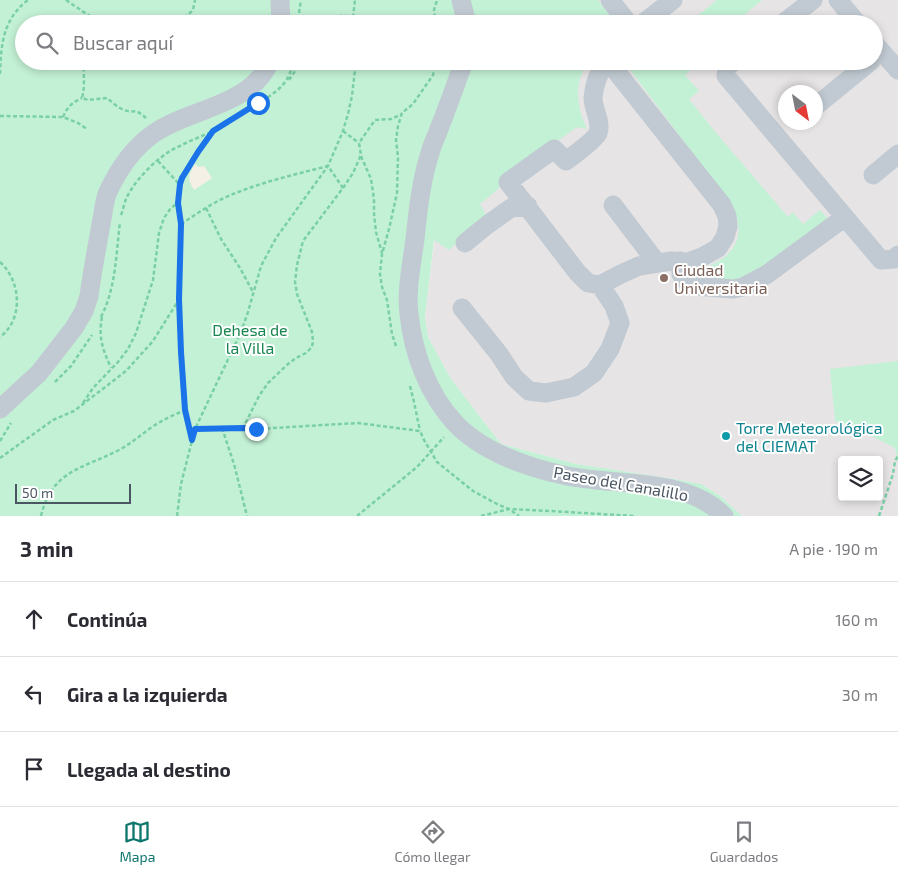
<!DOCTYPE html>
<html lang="es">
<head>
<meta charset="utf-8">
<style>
	:root { --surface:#fff; --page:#f7f7f7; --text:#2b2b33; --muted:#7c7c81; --line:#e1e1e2; --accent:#0f766e }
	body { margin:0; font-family:"Exo 2",sans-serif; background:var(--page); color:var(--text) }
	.controls { position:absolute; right:15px; bottom:15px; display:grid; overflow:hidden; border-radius:5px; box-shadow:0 2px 8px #0003 }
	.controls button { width:45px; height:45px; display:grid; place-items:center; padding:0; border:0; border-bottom:1px solid var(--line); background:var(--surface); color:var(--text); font:25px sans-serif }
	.compass { position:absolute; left:778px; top:85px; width:45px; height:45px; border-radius:50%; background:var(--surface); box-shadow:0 2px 8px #0003; rotate:148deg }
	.scale { position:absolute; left:15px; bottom:12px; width:116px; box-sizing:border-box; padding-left:5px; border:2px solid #4a5661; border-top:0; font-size:14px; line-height:18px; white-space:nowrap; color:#4a5661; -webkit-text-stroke:4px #fff; paint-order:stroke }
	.stop { position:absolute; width:15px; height:15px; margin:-11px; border:4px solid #1a73e8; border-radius:50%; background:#fff }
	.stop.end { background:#1a73e8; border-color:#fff; box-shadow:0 1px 5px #0008 }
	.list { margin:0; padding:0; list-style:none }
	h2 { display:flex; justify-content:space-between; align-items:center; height:65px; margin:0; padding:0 20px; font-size:21px }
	h2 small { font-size:16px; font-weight:400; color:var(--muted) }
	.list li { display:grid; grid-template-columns:32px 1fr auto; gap:15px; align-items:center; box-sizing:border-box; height:75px; padding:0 20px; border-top:1px solid var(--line) }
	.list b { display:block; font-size:19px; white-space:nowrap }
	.list em { font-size:16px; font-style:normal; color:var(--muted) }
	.icon { flex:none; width:28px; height:28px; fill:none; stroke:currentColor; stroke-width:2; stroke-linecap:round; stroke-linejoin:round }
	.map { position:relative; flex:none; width:898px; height:516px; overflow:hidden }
	.search { position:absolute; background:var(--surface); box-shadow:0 2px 8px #0003; left:15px; right:15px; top:15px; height:55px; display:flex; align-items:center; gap:12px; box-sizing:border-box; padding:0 18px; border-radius:28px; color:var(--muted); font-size:19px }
	.sheet { height:290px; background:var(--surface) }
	nav { display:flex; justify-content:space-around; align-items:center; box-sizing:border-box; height:70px; border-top:1px solid var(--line); background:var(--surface); font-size:14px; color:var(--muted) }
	nav a { display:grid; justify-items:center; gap:2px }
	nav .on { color:var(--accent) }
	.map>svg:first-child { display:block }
</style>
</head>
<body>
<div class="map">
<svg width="898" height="516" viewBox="0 0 898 516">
	<rect width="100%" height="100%" fill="#f5f3f3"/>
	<!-- education -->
	<path fill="#e6e4e5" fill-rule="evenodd" d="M479,0H898V516H742L719,495L701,484L674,479L576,464L501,444L451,379L428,337L425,317L445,154L477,61H874V24H479ZM786,92H816V122H786ZM842,460H879V497H842Z"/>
	<!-- green -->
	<path fill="#c3f1d5" d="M0,0H598L617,24H24V61H590C572,80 577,109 587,129L577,127L505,179L496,191L480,204L486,215L449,250L434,240L425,317L428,337L451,379L501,444L576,464L674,479L701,484L719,495L742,516H0Z
		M717,0H762L739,19L743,24H687Z
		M629,61H701L685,75L699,91L689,99L712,128L788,217L793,212L803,224L820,210L828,219L749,280L721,281L704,277L697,274L696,272L697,271C734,259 751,236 728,200L631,71L628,66Z
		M898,361V461L895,448L860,430L835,421L830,369Z"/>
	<!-- sand -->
	<path fill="#f5f0e5" d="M195,164L198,167L204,166L212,178L194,190C187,178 188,176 195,164Z"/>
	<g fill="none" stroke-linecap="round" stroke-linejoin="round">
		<!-- path -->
		<path stroke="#7ad0a6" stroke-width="2.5" stroke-dasharray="4 2.5" stroke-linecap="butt" d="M66,0L88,15L95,18L130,20L150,19L163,21L180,19L188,15L193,10L195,0
			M299,13L301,0
			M328,24C335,15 343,14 353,18
			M354,24L353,18L355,0
			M436,24L434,10L437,0
			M85,61C82,73 86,84 82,98L88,100L107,98C112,102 118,108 124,110C135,114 134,107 146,118
			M0,74C1,44 3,19 28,0
			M289,80L302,61
			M262,101C281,89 288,83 294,61
			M0,116L63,117L78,123L87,129
			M63,117C67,107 73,102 82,98
			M343,131L359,143
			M361,156L371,179L374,199V214L376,232L382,253
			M158,161L180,185
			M343,188L353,173L361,155L359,143L375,120L391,119L402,114
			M206,208L221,239L240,268L253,292
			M121,215C123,210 124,204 126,199C133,183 152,163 167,153C181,144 198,138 213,131
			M181,224C195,215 209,205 224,198C257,183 293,175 328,166L343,188L303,241L297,265L295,282L297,294L312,332L313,341L312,347L306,353L296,358L288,364L268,383L259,396L243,428
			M0,262C21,281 24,319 0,337
			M101,317C116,288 116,254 120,222
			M102,317C98,338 103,350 111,368
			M396,346L392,334L387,300L382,287L380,274L382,254L389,229L397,193L398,157L396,140L398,126L402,113L413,104L433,75L436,61
			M55,382L71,366L92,335
			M410,386L414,402L420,431
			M83,403L93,388L118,362L128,349L136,333L153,280L159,233L164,218L171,208L178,203
			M185,410L179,299L181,224L178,203L180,185L182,177L198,152L213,131L238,116
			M222,428L234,464L247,516
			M195,429L243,428L256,429L358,423L420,431L424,440L437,462L473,491L497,504L509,509L519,516
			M0,441L11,423
			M0,458L53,420L74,411L126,371L153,341L178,301
			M41,516C52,470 82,469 119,450C134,442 146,430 160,422C168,417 177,414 185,410L192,438
			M177,516L181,484L195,429L241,332L248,312L261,266L276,238L328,166L343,131L348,114L352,96L356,61
			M357,516L417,467L444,437
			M481,516L509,509L550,511L634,516
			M879,516L893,474L895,461L898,456"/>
		<!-- minor -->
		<path stroke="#c1cad2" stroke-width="19" d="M280,0L281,24
			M461,0L467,24
			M610,0L629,24
			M838,0L858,24
			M642,24L673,0
			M782,24L813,0
			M874,43L898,70
			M464,61C456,84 448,106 439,129C436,137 432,145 430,153C421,181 418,210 415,239C412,263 406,289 409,314C413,353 428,394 455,423C481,451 526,467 563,475C613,487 686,476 724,516
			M605,61C599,73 594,84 593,98C593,109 602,122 598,133C594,141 574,155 566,161L554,149L508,182L577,272L588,283L600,285L621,274L639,266L671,261L688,262L702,257L718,248L725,237L728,226L727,216L722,205L608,61
			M735,61L727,67L726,76L881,260L894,259L898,255
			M816,106L871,61
			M873,175L898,154
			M613,205L657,263
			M465,243L487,225L511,208L528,206
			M680,261L681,274L684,279L695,286L733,289L743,287L766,275L845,217
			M462,308L499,354L514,377L529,391L546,393L574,387L594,373L610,349L620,323L614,306L600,285
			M0,409L39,373L74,328L84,311L89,296C92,272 97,248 101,224C103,215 104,203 107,194C117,172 133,148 153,134C189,108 251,107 270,61"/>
	</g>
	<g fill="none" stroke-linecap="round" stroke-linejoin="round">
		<!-- route -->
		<path stroke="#1a73e8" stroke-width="6" d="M256,429L243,428L195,429L192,440L185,410L181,352L179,299L181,224L178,203L180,184L182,178L198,152L213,131L258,103"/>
	</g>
	<!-- markers -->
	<circle fill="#8d6e63" stroke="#fff" stroke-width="2" cx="664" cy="278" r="5"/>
	<circle fill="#0f9aa8" stroke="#fff" stroke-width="2" cx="726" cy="436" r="5"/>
	<g text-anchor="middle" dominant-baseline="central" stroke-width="4" stroke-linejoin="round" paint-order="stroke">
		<!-- education labels -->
		<g font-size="16" fill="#785e54" stroke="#fff" text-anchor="start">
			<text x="674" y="269">Ciudad<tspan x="674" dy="18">Universitaria</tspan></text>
		</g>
		<!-- park labels -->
		<g font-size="16" fill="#17864f" stroke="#fff">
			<text x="250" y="329">Dehesa de<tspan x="250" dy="18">la Villa</tspan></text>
		</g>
		<!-- culture labels -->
		<g font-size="16" fill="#0d838f" stroke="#fff" text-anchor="start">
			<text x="736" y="427">Torre Meteorológica<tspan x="736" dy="18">del CIEMAT</tspan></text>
		</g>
		<!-- street labels -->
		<g font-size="16" fill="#4a5661" stroke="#fff">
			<text transform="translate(621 483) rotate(10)">Paseo del Canalillo</text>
		</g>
	</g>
</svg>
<div class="controls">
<button><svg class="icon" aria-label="layers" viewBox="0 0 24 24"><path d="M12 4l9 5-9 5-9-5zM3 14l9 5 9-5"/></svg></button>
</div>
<svg class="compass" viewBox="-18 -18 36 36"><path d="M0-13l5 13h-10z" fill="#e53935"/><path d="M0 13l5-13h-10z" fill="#7c7c81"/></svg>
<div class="scale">50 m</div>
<div class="stop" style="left:258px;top:103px"></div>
<div class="stop end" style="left:256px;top:429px"></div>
<div class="search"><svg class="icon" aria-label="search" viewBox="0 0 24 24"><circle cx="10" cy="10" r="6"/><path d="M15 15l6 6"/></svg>Buscar aquí</div>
</div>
<section class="sheet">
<h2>3 min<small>A pie · 190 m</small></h2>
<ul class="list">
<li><svg class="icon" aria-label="ahead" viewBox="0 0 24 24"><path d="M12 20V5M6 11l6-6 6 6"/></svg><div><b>Continúa</b></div><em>160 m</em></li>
<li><svg class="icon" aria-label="left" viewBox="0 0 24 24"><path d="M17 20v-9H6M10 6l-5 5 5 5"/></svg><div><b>Gira a la izquierda</b></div><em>30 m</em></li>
<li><svg class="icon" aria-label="arrive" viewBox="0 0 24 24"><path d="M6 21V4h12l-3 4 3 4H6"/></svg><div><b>Llegada al destino</b></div></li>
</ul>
</section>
<nav>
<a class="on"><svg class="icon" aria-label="map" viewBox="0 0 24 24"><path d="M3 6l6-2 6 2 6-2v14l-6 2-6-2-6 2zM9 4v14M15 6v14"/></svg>Mapa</a>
<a><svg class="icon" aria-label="directions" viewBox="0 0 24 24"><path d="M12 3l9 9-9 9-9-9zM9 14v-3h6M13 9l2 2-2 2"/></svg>Cómo llegar</a>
<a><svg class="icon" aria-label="saved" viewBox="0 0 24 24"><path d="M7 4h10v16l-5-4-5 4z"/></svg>Guardados</a>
</nav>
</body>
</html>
